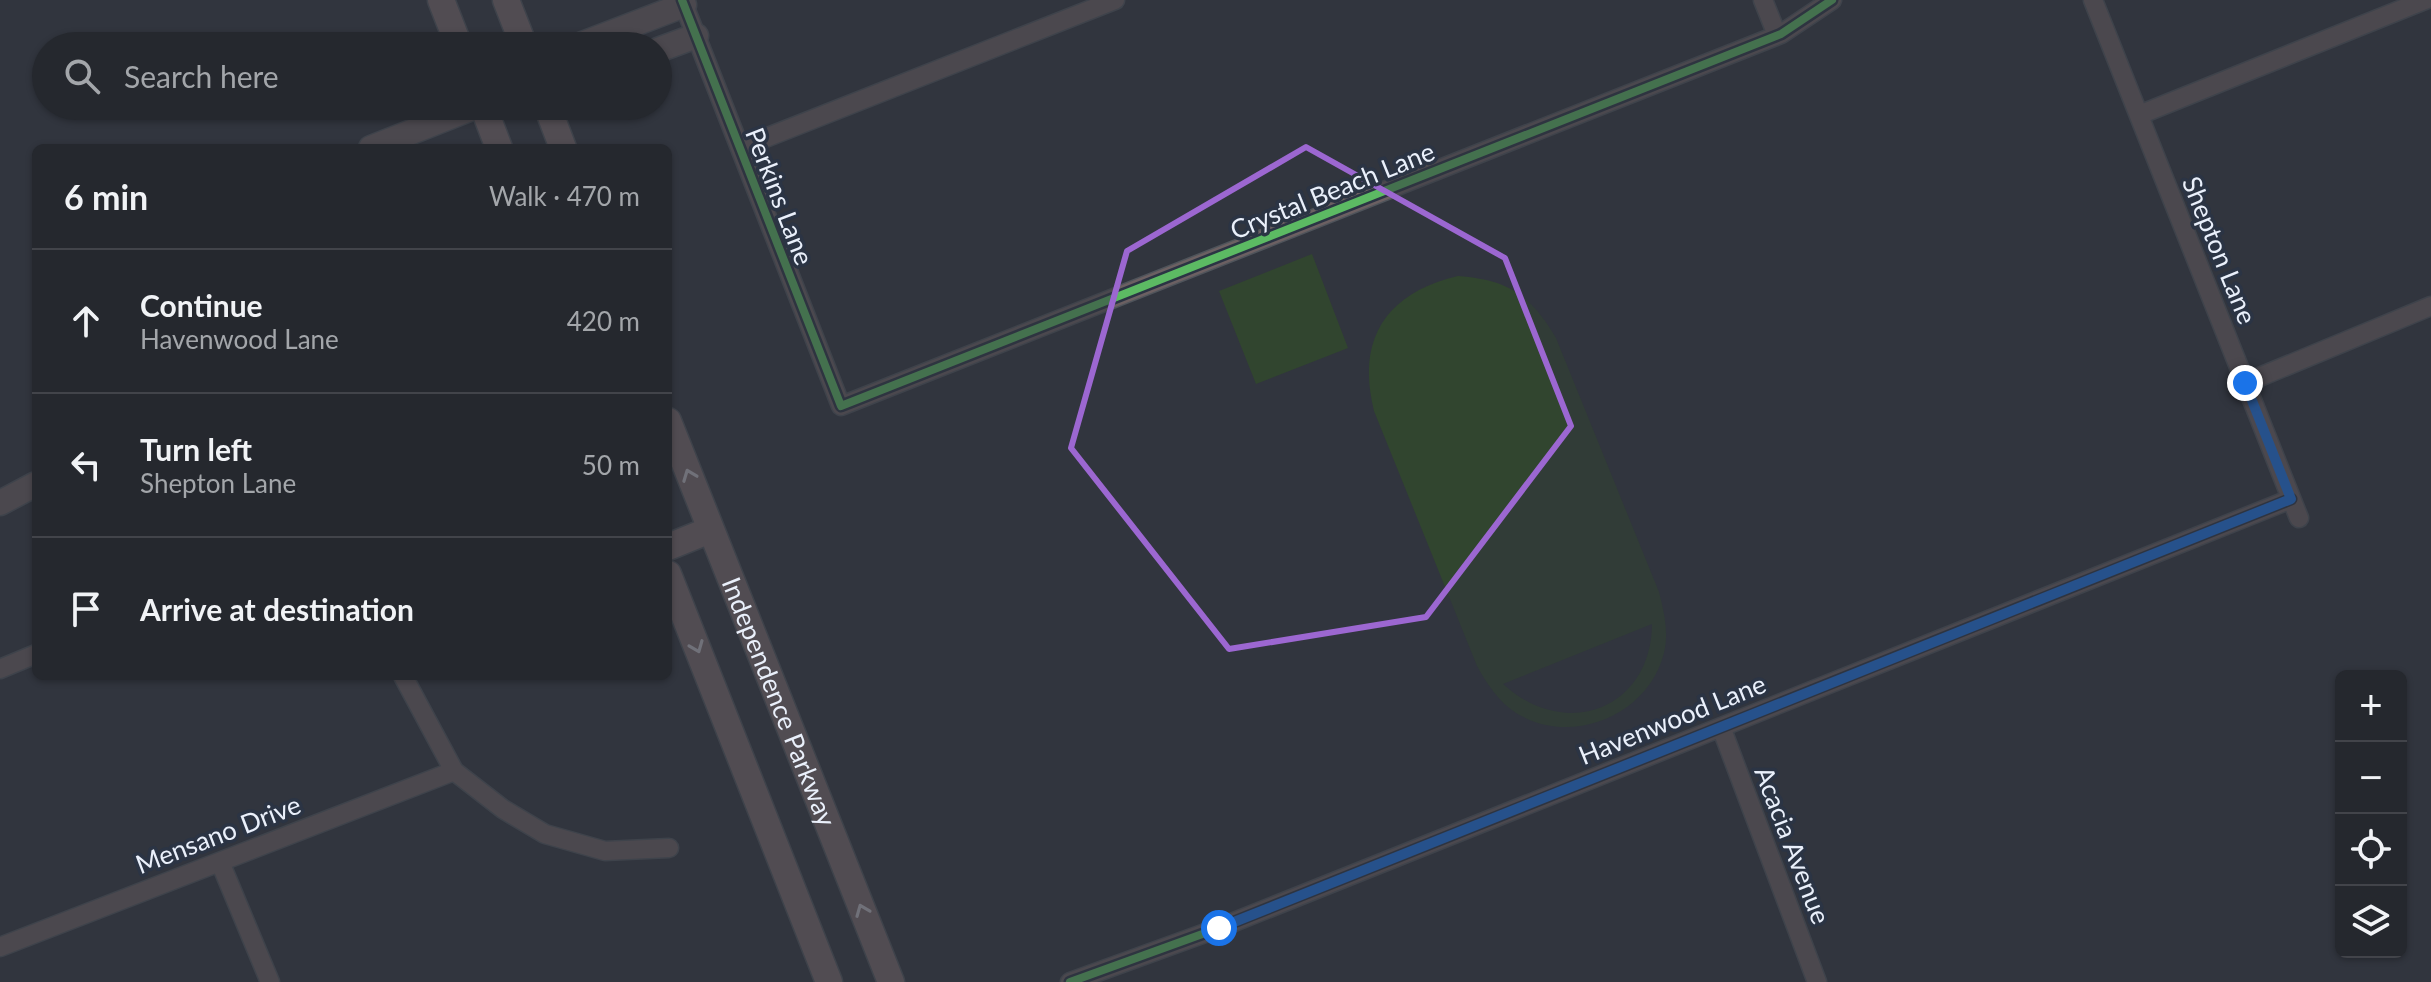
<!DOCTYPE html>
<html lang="en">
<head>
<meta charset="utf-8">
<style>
	:root { --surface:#25282e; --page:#2d3036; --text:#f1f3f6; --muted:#a3a6aa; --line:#42444a }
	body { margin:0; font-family:Lato,sans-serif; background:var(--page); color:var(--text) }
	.controls { position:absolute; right:24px; bottom:24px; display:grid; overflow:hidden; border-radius:12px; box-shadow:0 2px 6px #0004 }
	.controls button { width:72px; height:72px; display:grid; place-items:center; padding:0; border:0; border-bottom:2px solid var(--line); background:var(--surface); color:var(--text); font:40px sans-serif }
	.stop { position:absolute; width:24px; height:24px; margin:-18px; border:6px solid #1a73e8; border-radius:50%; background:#fff }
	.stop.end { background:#1a73e8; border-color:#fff; box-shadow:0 2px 8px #0008 }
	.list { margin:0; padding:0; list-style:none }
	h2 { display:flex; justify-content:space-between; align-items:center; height:104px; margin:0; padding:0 32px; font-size:34px }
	h2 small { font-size:26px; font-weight:400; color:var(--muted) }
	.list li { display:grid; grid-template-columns:52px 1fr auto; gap:24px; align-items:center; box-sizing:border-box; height:144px; padding:0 32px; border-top:2px solid var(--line) }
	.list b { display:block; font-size:30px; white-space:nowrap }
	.list p { margin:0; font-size:26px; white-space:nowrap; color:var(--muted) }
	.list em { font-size:26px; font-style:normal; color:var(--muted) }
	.icon { flex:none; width:44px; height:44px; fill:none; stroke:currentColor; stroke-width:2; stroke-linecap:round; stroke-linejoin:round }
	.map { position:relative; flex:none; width:2431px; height:982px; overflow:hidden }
	.search { position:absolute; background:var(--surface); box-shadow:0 2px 6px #0004; left:32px; top:32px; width:640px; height:88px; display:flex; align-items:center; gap:20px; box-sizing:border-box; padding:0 28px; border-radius:44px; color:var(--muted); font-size:30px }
	.panel { position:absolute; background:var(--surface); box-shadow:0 2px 6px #0004; left:32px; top:144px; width:640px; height:536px; border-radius:12px }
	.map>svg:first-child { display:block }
</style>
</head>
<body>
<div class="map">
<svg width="2431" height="982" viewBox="0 0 2431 982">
	<rect width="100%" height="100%" fill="#31353e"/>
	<!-- green -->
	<path fill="#31452f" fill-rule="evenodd" d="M1312,254L1348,348L1256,384L1219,291Z
		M1458,276C1508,280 1530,294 1556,338L1659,592C1664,612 1669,632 1664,653C1648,716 1571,747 1516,713C1498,701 1487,684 1477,666L1374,411C1356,339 1386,293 1458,276ZM1652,624C1651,710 1565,741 1503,684Z"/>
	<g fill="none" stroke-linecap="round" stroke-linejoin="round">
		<!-- minor casing -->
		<g stroke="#4f545b" stroke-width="21">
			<path id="minor" d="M682,0L841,406L1781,34L1832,0
				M1763,0L1777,35
				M2093,0L2299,518
				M2139,115L2425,0
				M740,148L1115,0
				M2245,383L2431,306
				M0,669L36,654
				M403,676L454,771L503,809L545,834L605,851L669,848
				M1721,727L1817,982
				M220,862L270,982
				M0,947L454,771
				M1070,982L1219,928L2291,499"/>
		</g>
		<!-- tertiary casing -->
		<g stroke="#4f545b" stroke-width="27">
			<path id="tertiary" d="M577,46L684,5
				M658,50L696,36
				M371,148L477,106
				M0,503L36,484"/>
		</g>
		<!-- secondary casing -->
		<g stroke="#4f545b" stroke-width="29">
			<g id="secondary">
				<path d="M441,0L459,46"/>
				<path d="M506,0L524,46"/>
				<path d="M483,106L499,148"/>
				<path d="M547,106L563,148"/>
				<path id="s1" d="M668,421L891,982"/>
				<path d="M668,547L710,530"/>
				<path d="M668,574L829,982"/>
			</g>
		</g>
		<!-- minor -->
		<use href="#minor" stroke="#6c6062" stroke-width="18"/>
		<!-- tertiary -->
		<use href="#tertiary" stroke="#6c6062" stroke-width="24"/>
		<!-- secondary -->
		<use href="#secondary" stroke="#79696b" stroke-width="26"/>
		<!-- cycleway casing -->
		<g stroke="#2b3444" stroke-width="13">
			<path id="cycleway" d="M682,0L841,406L1781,34L1832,0
				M1070,982L1219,928L2291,499"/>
		</g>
		<!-- cycleway -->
		<use href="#cycleway" stroke="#5cba63" stroke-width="8"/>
	</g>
	<!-- one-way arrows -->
	<defs><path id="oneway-chevron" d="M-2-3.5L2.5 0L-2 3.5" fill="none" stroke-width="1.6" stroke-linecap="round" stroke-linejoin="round" transform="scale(2)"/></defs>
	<g stroke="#bdbac1">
		<use href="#oneway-chevron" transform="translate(689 475) rotate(-111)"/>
		<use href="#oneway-chevron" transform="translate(697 647) rotate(68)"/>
		<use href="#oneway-chevron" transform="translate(862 910) rotate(-112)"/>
	</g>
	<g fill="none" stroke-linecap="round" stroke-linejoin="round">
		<!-- route -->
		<path stroke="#1a73e8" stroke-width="10" d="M1219,928L2291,499L2245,383"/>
	</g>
	<!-- marked area -->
	<path d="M0 0H2431V982H0ZM1306,147L1505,258L1571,426L1426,617L1229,649L1071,448L1127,251Z" fill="#31353e" fill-opacity=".55" fill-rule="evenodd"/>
	<path fill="none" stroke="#9c67d1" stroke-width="6" stroke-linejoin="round" d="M1306,147L1505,258L1571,426L1426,617L1229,649L1071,448L1127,251Z"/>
	<g text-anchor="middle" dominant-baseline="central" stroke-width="7" stroke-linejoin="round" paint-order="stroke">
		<!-- street labels -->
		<g font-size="26" fill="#eaf0fb" stroke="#2b3444">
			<text transform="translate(1332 190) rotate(-22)">Crystal Beach Lane</text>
			<text transform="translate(780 196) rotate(69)">Perkins Lane</text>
			<text transform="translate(2220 250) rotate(68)">Shepton Lane</text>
			<text stroke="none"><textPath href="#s1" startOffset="302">Independence Parkway</textPath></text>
			<text transform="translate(1672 719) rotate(-22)">Havenwood Lane</text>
			<text transform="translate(218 834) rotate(-21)">Mensano Drive</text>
			<text transform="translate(1793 845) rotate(69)">Acacia Avenue</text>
		</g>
	</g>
</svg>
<div class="controls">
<button>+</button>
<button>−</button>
<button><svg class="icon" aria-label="locate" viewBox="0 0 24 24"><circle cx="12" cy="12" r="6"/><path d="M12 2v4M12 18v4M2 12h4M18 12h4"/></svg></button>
<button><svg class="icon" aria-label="layers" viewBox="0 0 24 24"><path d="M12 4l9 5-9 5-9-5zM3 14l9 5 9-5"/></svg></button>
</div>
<div class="stop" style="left:1219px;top:928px"></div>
<div class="stop end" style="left:2245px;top:383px"></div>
<div class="search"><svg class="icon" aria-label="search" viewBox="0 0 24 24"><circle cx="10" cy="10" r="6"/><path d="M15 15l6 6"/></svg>Search here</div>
<section class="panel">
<h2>6 min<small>Walk · 470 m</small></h2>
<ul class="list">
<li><svg class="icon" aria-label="ahead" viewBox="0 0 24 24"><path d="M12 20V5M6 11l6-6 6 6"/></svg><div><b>Continue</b><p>Havenwood Lane</p></div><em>420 m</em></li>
<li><svg class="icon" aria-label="left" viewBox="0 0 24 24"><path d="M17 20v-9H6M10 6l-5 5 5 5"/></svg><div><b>Turn left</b><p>Shepton Lane</p></div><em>50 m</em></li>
<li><svg class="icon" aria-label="arrive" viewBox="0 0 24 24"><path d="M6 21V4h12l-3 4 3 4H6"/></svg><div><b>Arrive at destination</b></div></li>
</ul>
</section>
</div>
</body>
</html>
